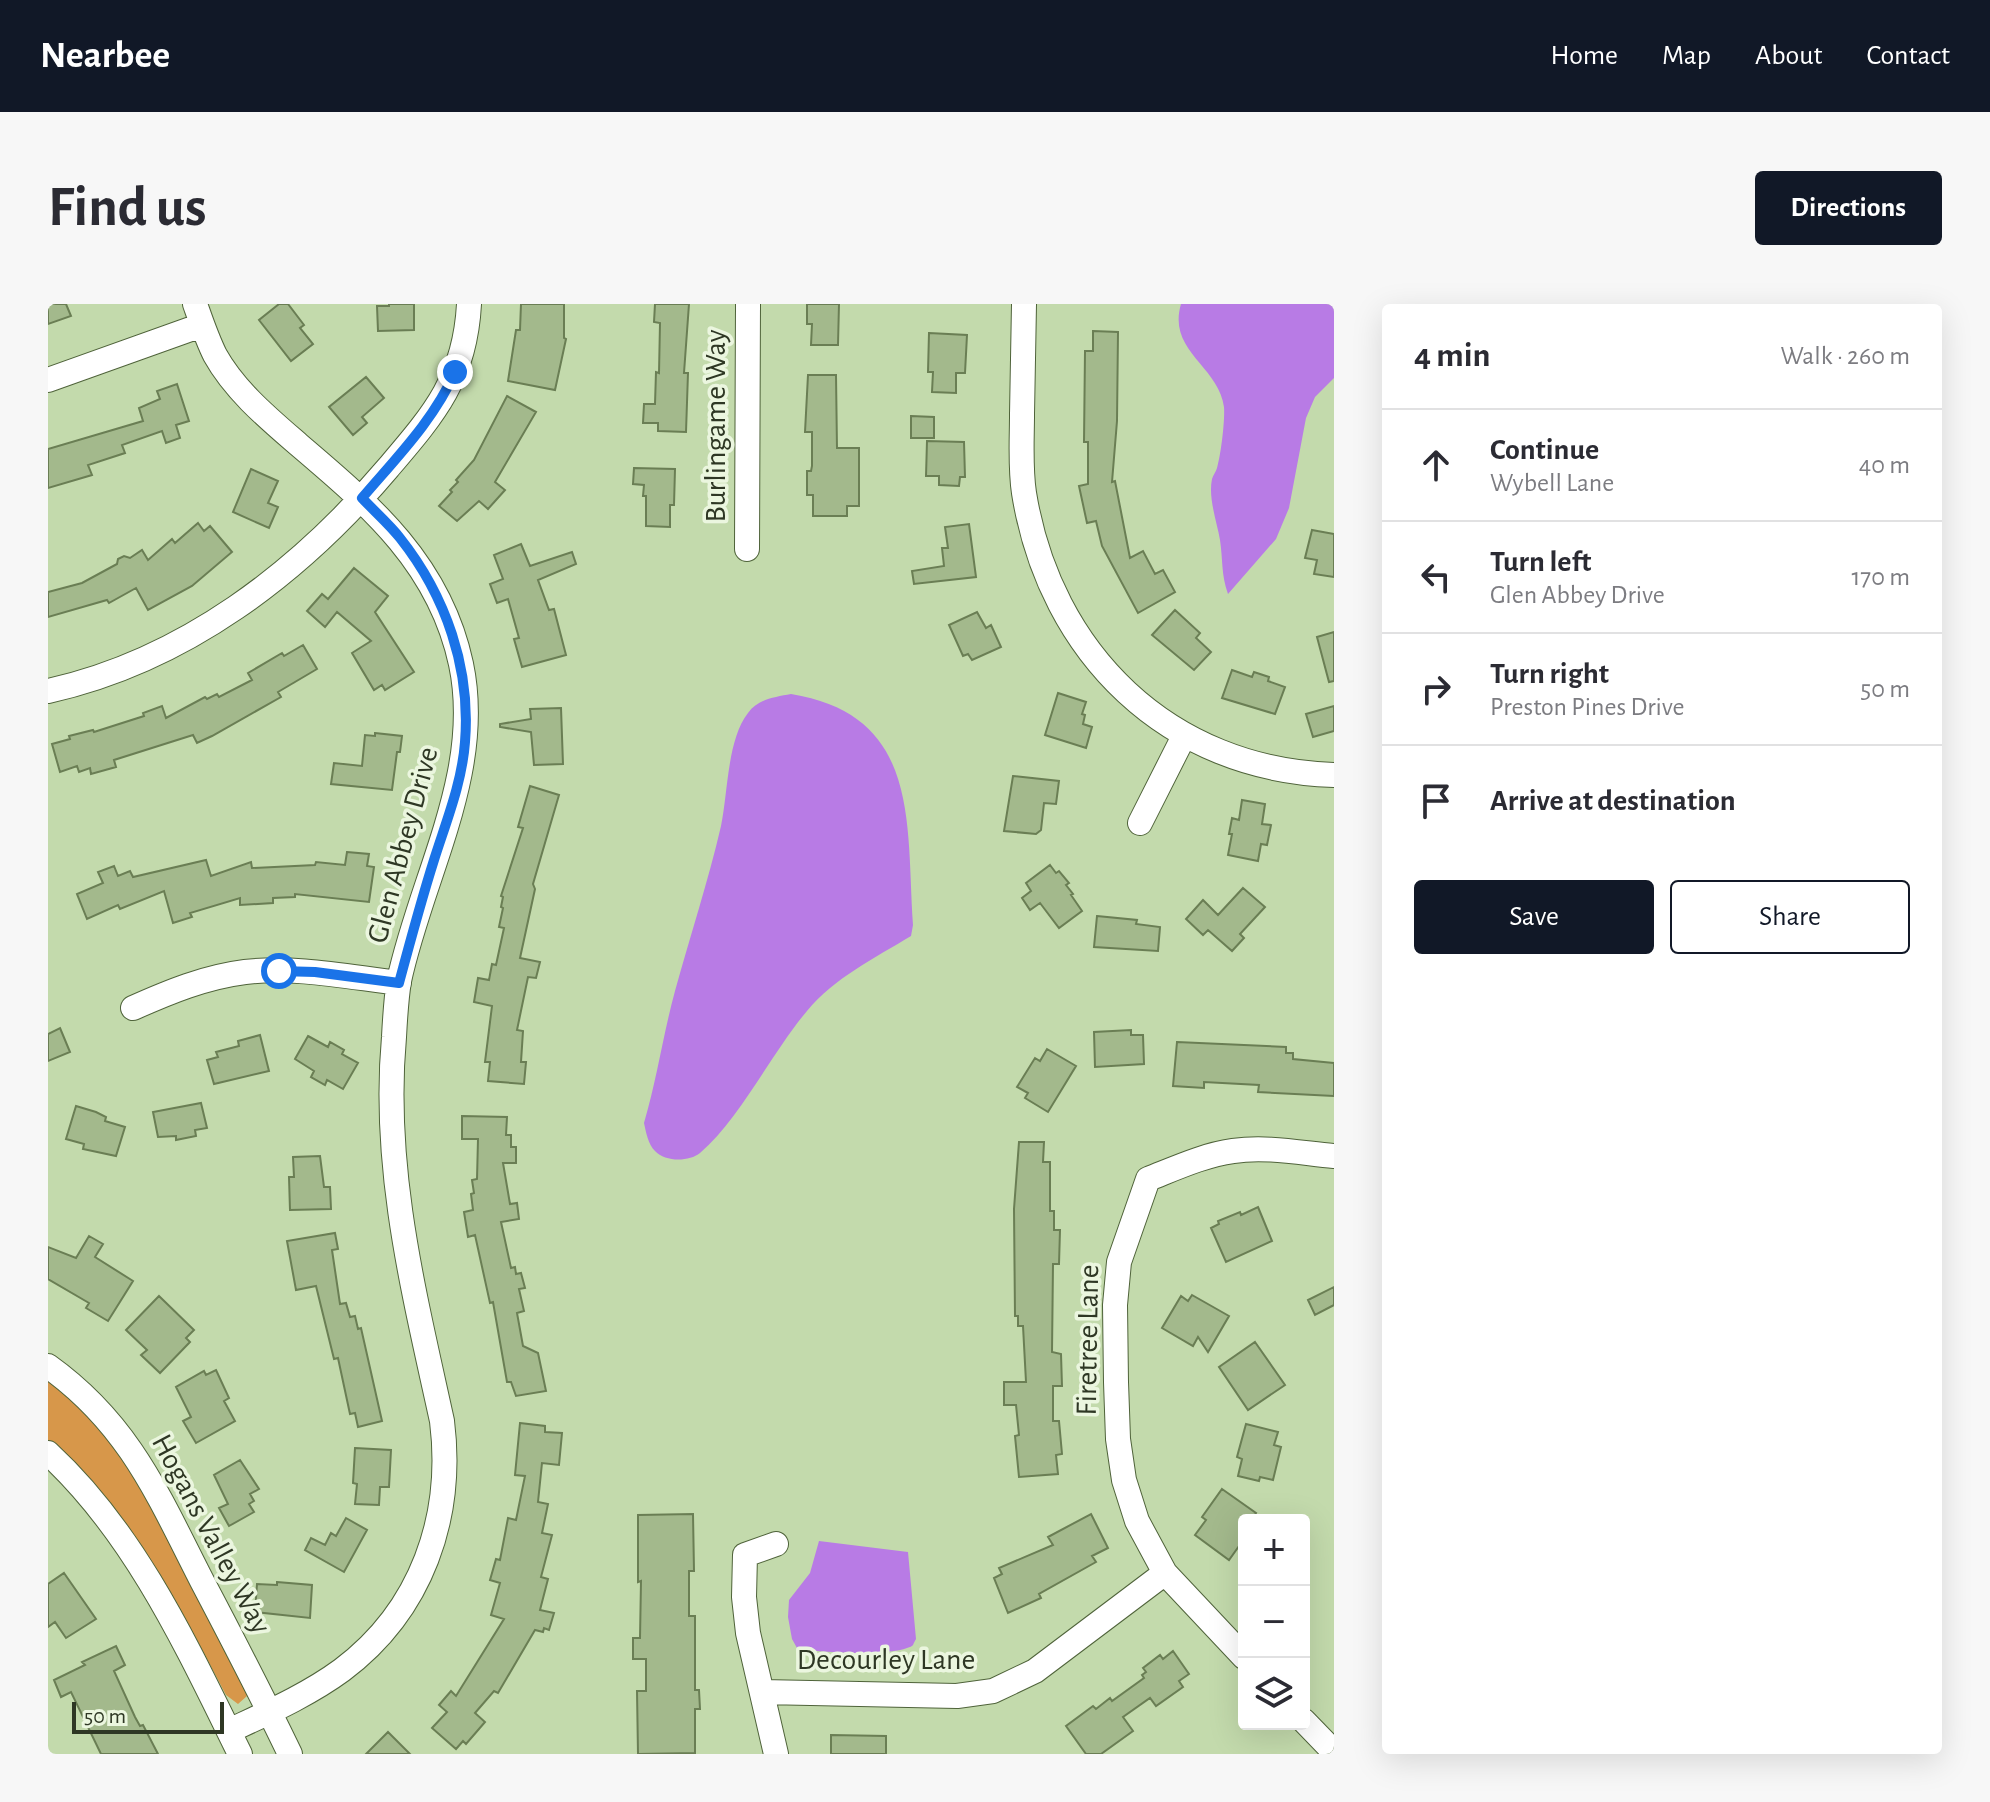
<!DOCTYPE html>
<html lang="en">
<head>
<meta charset="utf-8">
<style>
	:root { --surface:#fff; --page:#f7f7f7; --text:#2b2b33; --muted:#7c7c81; --line:#e1e1e2; --accent:#111827 }
	body { margin:0; font-family:"Alegreya Sans",sans-serif; background:var(--page); color:var(--text) }
	.controls { position:absolute; right:24px; bottom:24px; display:grid; overflow:hidden; border-radius:8px; box-shadow:0 8px 32px #0002 }
	.controls button { width:72px; height:72px; display:grid; place-items:center; padding:0; border:0; border-bottom:2px solid var(--line); background:var(--surface); color:var(--text); font:40px sans-serif }
	.scale { position:absolute; left:24px; bottom:20px; width:152px; box-sizing:border-box; padding-left:8px; border:4px solid #2e3724; border-top:0; font-size:22px; line-height:28px; white-space:nowrap; color:#2e3724; -webkit-text-stroke:6px #ebf6df; paint-order:stroke }
	.stop { position:absolute; width:24px; height:24px; margin:-18px; border:6px solid #1a73e8; border-radius:50%; background:#fff }
	.stop.end { background:#1a73e8; border-color:#fff; box-shadow:0 2px 8px #0008 }
	.list { margin:0; padding:0; list-style:none }
	h2 { display:flex; justify-content:space-between; align-items:center; height:104px; margin:0; padding:0 32px; font-size:34px }
	h2 small { font-size:26px; font-weight:400; color:var(--muted) }
	.list li { display:grid; grid-template-columns:52px 1fr auto; gap:24px; align-items:center; box-sizing:border-box; height:112px; padding:0 32px; border-top:2px solid var(--line) }
	.list b { display:block; font-size:30px; white-space:nowrap }
	.list p { margin:0; font-size:26px; white-space:nowrap; color:var(--muted) }
	.list em { font-size:26px; font-style:normal; color:var(--muted) }
	.actions { display:flex; gap:16px; padding:24px 32px }
	.actions a { flex:1; padding:18px 0; border:2px solid var(--accent); border-radius:8px; text-align:center; font-size:28px; color:var(--accent) }
	.actions .main { background:var(--accent); color:#fff }
	.icon { flex:none; width:44px; height:44px; fill:none; stroke:currentColor; stroke-width:2; stroke-linecap:round; stroke-linejoin:round }
	.map { position:relative; flex:none; width:1286px; height:1450px; overflow:hidden; border-radius:8px }
	header { display:flex; align-items:center; gap:48px; box-sizing:border-box; height:112px; padding:0 40px; background:var(--accent); color:#fff }
	header strong { font-size:38px }
	nav { display:flex; gap:44px; margin-inline-start:auto; font-size:28px }
	.intro { display:flex; align-items:center; justify-content:space-between; box-sizing:border-box; height:192px; padding:0 48px }
	h1 { margin:0; font-size:56px }
	.button { padding:20px 36px; border-radius:8px; background:var(--accent); color:#fff; font-size:28px; font-weight:700 }
	main { display:flex; gap:48px; padding:0 48px }
	aside { flex:1; background:var(--surface); border-radius:8px; box-shadow:0 8px 32px #0002 }
	.map>svg:first-child { display:block }
</style>
</head>
<body>
<header>
<strong>Nearbee</strong>
<nav><a>Home</a><a>Map</a><a>About</a><a>Contact</a></nav>
</header>
<div class="intro"><h1>Find us</h1><a class="button">Directions</a></div>
<main>
<div class="map">
<svg width="1286" height="1450" viewBox="0 0 1286 1450">
	<rect width="100%" height="100%" fill="#c3daac"/>
	<!-- green -->
	<path fill="#d7974a" d="M0,1075L35,1102L69,1141L93,1181L192,1373L199,1392L190,1400L178,1391L150,1338L120,1291L0,1140Z"/>
	<!-- water -->
	<path fill="#b87be5" d="M1133,0H1286V74L1267,93L1258,114L1241,204L1228,235L1180,290C1173,270 1175,256 1172,236C1169,218 1160,194 1164,175C1165,171 1168,168 1169,164C1173,150 1177,117 1176,103C1171,62 1119,47 1133,0Z
		M743,390C873,411 858,519 865,621L863,632C827,654 786,674 759,707C724,748 692,815 652,849C641,858 617,858 607,847C600,840 598,828 596,819C609,775 615,731 627,687C642,632 660,578 673,522C680,489 679,436 700,409C710,395 727,393 743,390Z
		M771,1237L860,1248L868,1335C864,1342 866,1342 859,1344C840,1352 770,1349 749,1344L744,1335L740,1313L741,1296L762,1269Z"/>
	<!-- building -->
	<path fill="#a3b98c" stroke="#6a7e54" stroke-width="2" d="M0,0H18L23,12L0,20Z
		M231,0H240L256,21L252,24L265,40L243,57L211,16Z
		M341,0H366V26L330,27L329,2H341Z
		M473,0H516V34L518,35L507,86L460,77L468,26H472Z
		M607,0H641L636,69H640L638,128L610,127V119H595L596,100H607L608,68L611,69L612,19L606,18Z
		M759,0H791L790,41H763L764,20H759Z
		M1045,27L1070,28L1069,117L1064,178L1067,177L1082,254L1095,247L1107,270L1115,266L1127,288L1090,309L1054,242L1048,217L1039,219L1031,182L1040,180V138H1036L1037,47H1045Z
		M881,29L919,31L917,69H908V89L884,88L885,68H880Z
		M760,71H788L789,144H811V202H799V212H765V191H759V167H763L764,162V128H757Z
		M318,73L336,94L314,113L319,119L305,131L281,103Z
		M129,80L141,117L128,121L132,134L118,139L114,127L74,141L77,149L40,161L44,171L0,184V145L95,117L91,104L112,95L109,87Z
		M459,92L488,108L447,178L457,186L440,205L431,197L409,217L391,202L404,188L402,186L410,178L408,176L426,156Z
		M863,112L886,113V134H863Z
		M879,137L916,138L917,173H912L911,182L891,181V172H878Z
		M586,164L627,165L626,201H622V223L598,222V192H595L596,181L585,180Z
		M203,165L230,177L220,199L230,203L221,224L185,208Z
		M150,219L156,227L162,222L184,248L144,282L100,306L88,284L61,299L59,296L0,313V288L34,279L69,260L70,255L76,252L82,254L94,246L100,256L124,235L127,239Z
		M921,220L928,273L866,280L864,267L896,262L894,244H900L897,223Z
		M1264,226L1286,230V273L1266,270L1269,256L1257,254Z
		M473,240L482,262L524,248L528,260L490,276L501,306L506,305L518,351L474,363L466,335L471,334L460,295L449,299L442,280L455,275L446,251Z
		M306,264L340,292L327,308L366,368L337,386L334,381L326,386L304,349L323,337L289,308L277,323L259,307L274,290L280,295Z
		M1127,306L1152,329L1148,334L1163,348L1146,366L1104,331Z
		M929,308L938,324L943,321L953,343L924,356L920,350L915,352L901,321Z
		M1286,328V377L1281,378L1269,333Z
		M255,341L269,365L230,388L233,393L164,432L149,439L145,431L66,456L68,463L43,470L42,464L31,468L29,462L12,468L4,440L22,435L21,432L45,426L46,428L96,412L95,409L114,402L118,414L157,393L159,395L169,390L171,393L204,376L200,369L234,349L236,352Z
		M1184,366L1204,373L1206,368L1221,373L1220,377L1237,383L1227,410L1174,394Z
		M1010,389L1038,398L1034,410L1037,411L1035,420L1044,423L1038,444L997,431Z
		M1286,402V427L1265,433L1258,410Z
		M513,404L515,460L486,461L483,428L452,423V420L483,415L482,405Z
		M327,429L354,432L352,448H349L344,486L283,480L286,459L314,462L317,431L327,432Z
		M965,472L1011,477L1008,500L996,499L993,526L988,530L956,527Z
		M482,482L511,491L485,580L487,585L472,654L492,658L488,674L480,673L469,726L475,727L473,758H478L476,780L440,777L442,758H437L444,702L426,698L430,674L441,676L444,660L448,661L456,624L451,623L455,604L453,603L455,593L453,592L475,524L470,523Z
		M1194,496L1217,500L1214,520L1223,521L1219,541L1213,540L1210,557L1180,551L1184,530H1181L1184,514L1191,516Z
		M299,548L321,550L319,562L326,563L321,598L247,590V593L225,594V599L192,601V594L142,609L144,613L125,619L116,587L72,605L70,601L39,615L29,590L55,579L50,568L66,562L70,572L82,567L85,573L158,556L163,572L203,558L204,564L267,561L268,558L297,561Z
		M1002,561L1008,569L1011,567L1021,579L1018,581L1025,590L1023,591L1034,607L1011,624L992,599L982,606L974,594L983,587L978,579Z
		M1195,584L1217,603L1192,630L1196,634L1184,647L1160,626L1155,631L1138,615L1155,596L1170,611Z
		M1049,612L1089,616L1088,620L1112,623L1110,647L1046,643Z
		M12,724L22,748L0,757V730Z
		M1083,726V731H1095L1096,760L1047,763L1046,728Z
		M212,731L221,767L166,780L159,756L170,753L168,748L191,742L190,737Z
		M260,732L280,743L282,738L296,746L294,750L310,759L295,785L279,776L277,781L263,773L266,767L247,755Z
		M1129,738L1238,743V749H1245V755L1286,759V792L1210,788L1211,781L1156,778V784L1125,782Z
		M999,745L1028,762L1000,808L977,794L980,789L969,783L987,754L992,757Z
		M153,799L159,824L147,826L148,832L128,836V832L110,833L105,808Z
		M28,802L48,808L58,813L57,817L77,823L68,852L35,845L36,840L18,835Z
		M414,812L459,813L458,831H463V843H468V859H455L462,900L469,899L471,915L453,918L463,964L467,963L468,970L473,969L477,984L471,985L476,1007L469,1009L475,1042L490,1049L498,1087L468,1092L463,1078H459L445,998L442,999L427,931L420,933L416,908L425,906L423,890L426,889L424,876L429,875L430,835H414Z
		M971,838H996L995,858H1002V907H1006V926H1012L1011,960H1005L1004,1048L1013,1050L1014,1082H1005V1117H1011L1014,1150L1008,1151L1010,1170L971,1173L967,1132L971,1131L968,1101H956V1078H978L975,1022H970V1012H967L966,905Z
		M272,852L276,883H282L283,905L242,906L241,873H246L245,853Z
		M1210,903L1224,937L1178,958L1163,924L1171,920L1170,917L1192,908L1193,911Z
		M287,929L290,945L284,946L292,1000L298,999L302,1013L307,1012L310,1025L313,1024L334,1117L310,1123L307,1109L302,1110L290,1054L286,1055L268,982L248,986L239,937Z
		M41,932L55,940L47,953L85,977L60,1017L38,1004L41,999L0,975V943L28,954Z
		M1286,983V1001L1267,1011L1260,996Z
		M1144,991L1181,1012L1160,1048L1150,1033L1145,1042L1114,1024L1133,992L1140,997Z
		M111,992L146,1026L138,1034L142,1038L112,1069L93,1051L99,1046L78,1026Z
		M1207,1038L1237,1081L1200,1106L1171,1063Z
		M168,1066L181,1094L176,1097L187,1117L148,1139L135,1117L143,1113L128,1083L156,1067L158,1071Z
		M472,1119L497,1122V1128L514,1129L511,1161L494,1159L490,1198L500,1200L494,1229L504,1231L493,1273L500,1275L492,1306L506,1309L501,1326L496,1324L495,1328L487,1326L450,1389L446,1387L427,1409L437,1418L418,1440L415,1437L408,1445L384,1424L399,1408L391,1401L403,1387L408,1392L456,1315L443,1311L452,1279L442,1276L448,1255L452,1256L460,1214L468,1216L477,1172L467,1171Z
		M1198,1120L1230,1128L1226,1141L1233,1143L1225,1176L1212,1173L1211,1177L1190,1172L1194,1155L1189,1153Z
		M307,1144L343,1146L341,1183H332L331,1201L307,1200L309,1180L305,1179Z
		M192,1156L211,1185L202,1190L206,1197L201,1200L206,1208L181,1222L171,1204L180,1200L166,1171Z
		M1174,1185L1208,1209L1203,1216H1196V1235L1181,1256L1147,1231L1158,1216L1154,1213Z
		M645,1210L646,1267H641V1312H647V1386H651L652,1405H647V1449L590,1450L589,1387H598V1355H585V1334H592L593,1277L590,1278V1211Z
		M1043,1210L1060,1244L1044,1252L1048,1258L991,1290L993,1294L960,1309L946,1274L954,1270L951,1264L1005,1241L1000,1233Z
		M298,1214L319,1226L296,1268L257,1246L263,1234L277,1241L283,1229L288,1232Z
		M16,1269L48,1315L18,1334L7,1318L0,1323V1280Z
		M229,1278L264,1281L262,1314L207,1308L209,1280L229,1281Z
		M68,1342L77,1361L66,1367L87,1413L92,1422L95,1421L110,1450H53L23,1388L13,1393L6,1376L37,1361L34,1358Z
		M1125,1347L1141,1370L1131,1377L1135,1383L1108,1402L1102,1394L1075,1413L1085,1427L1053,1450H1038L1018,1422L1045,1402L1048,1405L1062,1394L1064,1397L1096,1374L1094,1371L1098,1368L1095,1364L1112,1351L1115,1355Z
		M340,1428L362,1450H318Z
		M783,1431L838,1432V1450H783Z"/>
	<g fill="none" stroke-linecap="round" stroke-linejoin="round">
		<!-- minor casing -->
		<g stroke="#4f633a" stroke-width="26">
			<path id="minor" d="M147,0C153,17 159,35 167,51C187,87 221,115 251,141C324,203 392,261 413,360C436,469 373,573 351,677C348,695 347,714 346,733C334,864 366,989 394,1117C406,1213 374,1306 294,1366C260,1391 219,1409 181,1427
				M976,0C975,37 975,73 974,110C974,136 972,163 976,189C1002,350 1121,466 1286,471
				M0,76L154,21
				M699,245L700,0
				M0,387C136,357 251,269 340,164C386,110 417,75 421,0
				M1092,519L1136,432
				M85,704C121,688 157,673 197,668C248,662 300,673 351,679
				M0,1062C81,1120 110,1191 154,1277C184,1334 214,1392 242,1450
				M0,1149C88,1230 140,1345 192,1450
				M1196,1353L1117,1269L1089,1217L1076,1176L1070,1135L1068,1078L1067,1001L1071,958L1100,875C1128,864 1156,851 1185,847C1218,842 1253,849 1286,852
				M714,1388L909,1392L945,1387L987,1367L1117,1269
				M1256,1417L1286,1448
				M728,1450L700,1329L696,1293L697,1251L728,1240"/>
		</g>
		<!-- minor -->
		<use href="#minor" stroke="#fff" stroke-width="24"/>
	</g>
	<g fill="none" stroke-linecap="round" stroke-linejoin="round">
		<!-- route -->
		<path stroke="#1a73e8" stroke-width="10" d="M231,667L267,668L351,679C362,638 373,597 386,556C398,518 414,479 417,438C423,365 398,292 352,234C341,220 327,208 314,194C348,154 386,116 407,68"/>
	</g>
	<g text-anchor="middle" dominant-baseline="central" stroke-width="7" stroke-linejoin="round" paint-order="stroke">
		<!-- street labels -->
		<g font-size="30" fill="#2e3724" stroke="#ebf6df">
			<text transform="translate(668 122) rotate(-90)">Burlingame Way</text>
			<text transform="translate(355 541) rotate(-75)">Glen Abbey Drive</text>
			<text transform="translate(1040 1036) rotate(-89)">Firetree Lane</text>
			<text transform="translate(163 1230) rotate(62)">Hogans Valley Way</text>
			<text x="838" y="1356">Decourley Lane</text>
		</g>
	</g>
</svg>
<div class="controls">
<button>+</button>
<button>−</button>
<button><svg class="icon" aria-label="layers" viewBox="0 0 24 24"><path d="M12 4l9 5-9 5-9-5zM3 14l9 5 9-5"/></svg></button>
</div>
<div class="scale">50 m</div>
<div class="stop" style="left:231px;top:667px"></div>
<div class="stop end" style="left:407px;top:68px"></div>
</div>
<aside>
<h2>4 min<small>Walk · 260 m</small></h2>
<ul class="list">
<li><svg class="icon" aria-label="ahead" viewBox="0 0 24 24"><path d="M12 20V5M6 11l6-6 6 6"/></svg><div><b>Continue</b><p>Wybell Lane</p></div><em>40 m</em></li>
<li><svg class="icon" aria-label="left" viewBox="0 0 24 24"><path d="M17 20v-9H6M10 6l-5 5 5 5"/></svg><div><b>Turn left</b><p>Glen Abbey Drive</p></div><em>170 m</em></li>
<li><svg class="icon" aria-label="right" viewBox="0 0 24 24"><path d="M7 20v-9h11M14 6l5 5-5 5"/></svg><div><b>Turn right</b><p>Preston Pines Drive</p></div><em>50 m</em></li>
<li><svg class="icon" aria-label="arrive" viewBox="0 0 24 24"><path d="M6 21V4h12l-3 4 3 4H6"/></svg><div><b>Arrive at destination</b></div></li>
</ul>
<div class="actions"><a class="main">Save</a><a>Share</a></div>
</aside>
</main>
</body>
</html>
